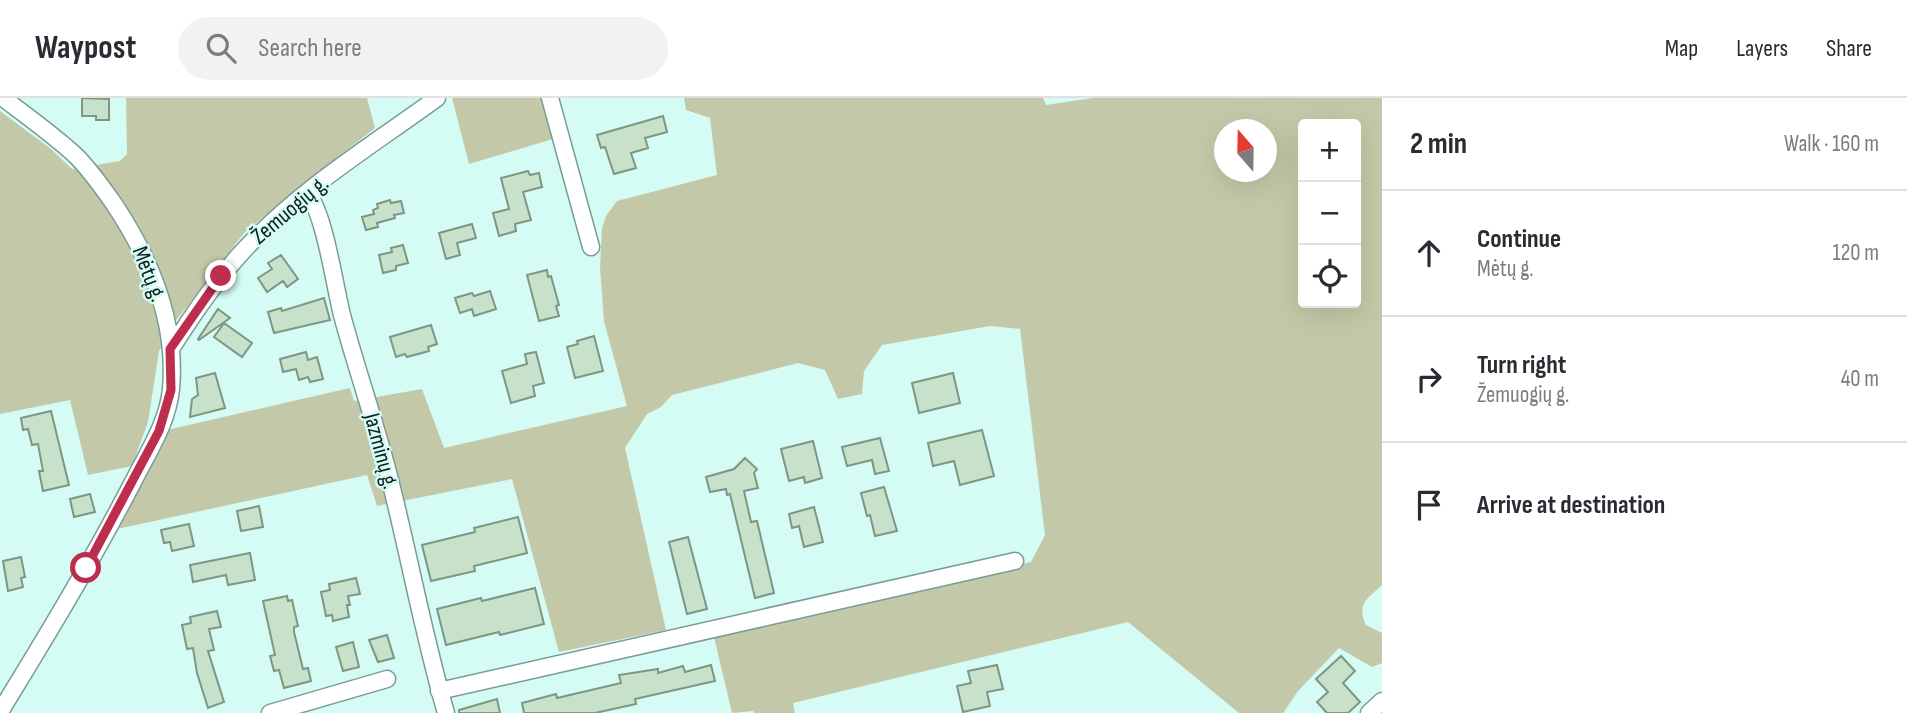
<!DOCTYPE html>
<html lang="en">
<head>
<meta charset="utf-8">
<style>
	:root { --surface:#fff; --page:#f2f2f3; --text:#2b2b33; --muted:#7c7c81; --line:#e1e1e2 }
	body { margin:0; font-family:"Sofia Sans Condensed",sans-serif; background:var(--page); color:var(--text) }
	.controls { position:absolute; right:21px; top:21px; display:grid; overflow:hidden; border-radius:7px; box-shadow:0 7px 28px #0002 }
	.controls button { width:63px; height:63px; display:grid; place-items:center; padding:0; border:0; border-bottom:2px solid var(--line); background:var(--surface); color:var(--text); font:35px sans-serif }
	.compass { position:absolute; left:1214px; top:21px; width:63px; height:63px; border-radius:50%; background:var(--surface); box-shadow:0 7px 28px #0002; rotate:340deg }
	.stop { position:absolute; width:21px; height:21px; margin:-16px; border:5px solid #bd2d4d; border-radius:50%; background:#fff }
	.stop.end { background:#bd2d4d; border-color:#fff; box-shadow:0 2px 7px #0008 }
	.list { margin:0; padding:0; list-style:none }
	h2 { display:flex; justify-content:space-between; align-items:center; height:91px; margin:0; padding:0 28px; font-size:30px }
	h2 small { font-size:23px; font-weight:400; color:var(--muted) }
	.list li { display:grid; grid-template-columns:46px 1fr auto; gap:21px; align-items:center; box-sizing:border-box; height:126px; padding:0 28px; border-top:2px solid var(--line) }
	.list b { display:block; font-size:26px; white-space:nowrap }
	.list p { margin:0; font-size:23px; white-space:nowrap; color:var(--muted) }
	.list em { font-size:23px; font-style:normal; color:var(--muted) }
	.icon { flex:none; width:38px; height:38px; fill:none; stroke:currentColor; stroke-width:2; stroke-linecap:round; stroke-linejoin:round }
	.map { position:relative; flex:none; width:1382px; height:615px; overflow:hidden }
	header { display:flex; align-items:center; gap:42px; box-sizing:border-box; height:98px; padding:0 35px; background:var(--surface); border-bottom:2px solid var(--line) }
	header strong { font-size:33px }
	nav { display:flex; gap:38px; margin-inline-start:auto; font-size:24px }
	.search { width:490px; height:63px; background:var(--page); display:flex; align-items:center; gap:18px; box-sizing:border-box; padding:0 24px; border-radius:38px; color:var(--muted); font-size:26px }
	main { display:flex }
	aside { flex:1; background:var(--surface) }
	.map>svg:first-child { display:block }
</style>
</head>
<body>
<header>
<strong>Waypost</strong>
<div class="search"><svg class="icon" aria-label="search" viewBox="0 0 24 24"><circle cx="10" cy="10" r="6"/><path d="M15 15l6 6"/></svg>Search here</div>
<nav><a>Map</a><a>Layers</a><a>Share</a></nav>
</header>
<main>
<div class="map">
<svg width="1382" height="615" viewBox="0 0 1382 615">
	<rect width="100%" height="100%" fill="#d4fbf4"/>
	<!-- green -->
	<path fill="#c3c9a8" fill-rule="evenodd" d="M126,0H367L375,30L293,94L244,135L175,224L159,253L148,324L132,368L88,377L70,302L0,316V13L51,51L72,71L120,63L127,56Z
		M452,0H542L553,41L469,66Z
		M684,0H1043L1046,7L1093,0H1382V487C1367,501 1356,506 1366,527L1382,535V565L1372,569L1339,550L1298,593L1283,615H1239L1128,524L793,605L795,615H754L753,613L732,615L714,539L1031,464L1045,437L1020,231L990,228L882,247L864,273L862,296L838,301L825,272L798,265L672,297L661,309L647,316L625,350L666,532L559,554L512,381L377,408L367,377L117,431L167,332L350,290L354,303L422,291L444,350L627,308L604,223L600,169L602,130L606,118L617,103L717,77L710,20L686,12ZM1303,26H1356V205H1303ZM1224,32H1266V74H1224Z"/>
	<!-- building -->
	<path fill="#c7e1cb" stroke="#7e9682" stroke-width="2" d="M82,0L109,1V22H96V18H82Z
		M663,18L667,34L645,40L648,50L631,55L636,70L614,76L605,49L601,50L597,37Z
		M528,73L530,77L539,75L542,89L523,94L531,122L515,126L516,133L499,138L493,115L509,111L501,80Z
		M390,102L391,105L401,103L404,115L394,117L395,120L377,125L378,129L366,132L362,119L374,116L373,112L378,110L377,106Z
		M472,126L476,140L457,145L460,157L446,161L439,135Z
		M403,147L408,165L396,168V172L383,175L379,157L392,154L391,150Z
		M281,157L298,181L287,189L283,183L267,194L258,180L272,171L268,165Z
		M547,172L548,179L551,178L559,207L556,208L559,218L539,223L527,177Z
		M490,193L496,211L474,218L472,211L460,215L455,200L472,195L474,198Z
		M324,200L330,222L274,235L268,214L281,210L282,213Z
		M218,211L230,220L199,242L198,241Z
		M224,225L252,245L242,259L214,239Z
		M431,227L437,246L428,249L429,253L407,259L405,256L396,259L390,239Z
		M594,238L603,273L575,280L567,249L578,246L577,243Z
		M306,254L308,262L317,259L323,281L310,284L308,279L299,282L296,271L283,274L280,261Z
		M536,254L544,285L533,288L535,298L511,305L502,273L527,266L525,256Z
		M215,275L225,310L190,319L192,301L198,297L196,280Z
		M953,275L960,305L919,315L912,285Z
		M51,313L69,387L43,393L39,373H43L38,346L32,347L28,331L23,332L21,320Z
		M982,332L994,378L960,387L954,363L933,368L928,345Z
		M880,340L889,373L875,376L872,362L847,368L842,349Z
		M813,343L822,380L805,385L804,379L789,383L781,351Z
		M745,360L757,371L754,375L758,390L744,393L751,424L757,423L774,495L755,500L730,396L727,397L726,391L710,394L706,379L734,371Z
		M884,389L897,433L875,438L870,417L867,418L861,395Z
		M90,396L95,414L74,419L70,401Z
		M259,408L263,429L241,433L237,413Z
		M814,409L823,444L804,449L799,428L792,430L789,416Z
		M518,419L527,455L474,468L475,473L431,483L422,447L475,434L474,430Z
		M189,426L194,448L172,453L170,444L164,445L161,432Z
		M688,439L707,511L687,516L669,444Z
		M250,455L255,482L228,487L226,477L193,484L190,467Z
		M21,459L25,479L21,480L23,489L8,493L3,463Z
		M356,480L360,496L348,498L350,507H347L349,519L333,523L332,517L326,518L321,494L330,492L329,486Z
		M535,490L544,526L500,537L499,534L446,547L437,511L481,500L482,503Z
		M287,498L288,503L292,502L298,528L294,529V534L303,571L308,570L311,583L284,590L279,572L274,573L270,558L275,557L263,503Z
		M217,513L221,529L209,531L214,552L208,553L224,604L208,610L197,575L193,550L187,551L182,527L191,525L190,519Z
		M387,537L394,560L378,564L369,542Z
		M353,544L359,569L343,573L336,549Z
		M1341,558L1355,573L1343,585L1360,604L1348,615H1327L1317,604L1328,594L1316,581Z
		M711,567L715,583L635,601L636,606L595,615H524L522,605L556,596L557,600L621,585L619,577L658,571V575L683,568L685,574Z
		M997,567L1003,591L987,594L990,608L963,614L957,588L971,585L968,573Z
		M497,601L500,615H459V612Z"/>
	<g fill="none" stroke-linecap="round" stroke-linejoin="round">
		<!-- minor casing -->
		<g stroke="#799c96" stroke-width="19">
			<path id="minor" d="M550,0L591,149
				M307,94C325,117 334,185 342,217C357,273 377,329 391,386C410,462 424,539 446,615
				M171,251C193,216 216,182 244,152C299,92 371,48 437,0
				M439,593L1015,463
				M0,614C46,539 92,463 133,384C148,354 168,324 171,291C177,224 150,160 114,106C102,89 89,70 74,56C52,36 27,18 3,0
				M270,615L387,581
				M1369,615L1382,603"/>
		</g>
		<!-- minor -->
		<use href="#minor" stroke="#fff" stroke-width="16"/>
	</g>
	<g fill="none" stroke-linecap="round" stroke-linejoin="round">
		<!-- route -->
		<path stroke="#bd2d4d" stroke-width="9" d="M86,470L159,333L171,292L170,251L221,178"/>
	</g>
	<g text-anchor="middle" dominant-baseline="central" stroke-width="5" stroke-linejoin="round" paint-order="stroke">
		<!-- street labels -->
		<g font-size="23" fill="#0f1d1b" stroke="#d4fbf4">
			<text transform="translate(290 112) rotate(-40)">Žemuogių g.</text>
			<text transform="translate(149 176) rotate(69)">Mėtų g.</text>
			<text transform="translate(381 353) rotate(75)">Jazminų g.</text>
		</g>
	</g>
</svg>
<div class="controls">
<button>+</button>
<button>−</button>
<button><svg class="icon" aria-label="locate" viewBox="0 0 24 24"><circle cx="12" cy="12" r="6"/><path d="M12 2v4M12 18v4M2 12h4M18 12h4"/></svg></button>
</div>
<svg class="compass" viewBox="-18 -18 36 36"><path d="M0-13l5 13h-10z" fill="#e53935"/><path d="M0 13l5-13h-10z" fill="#7c7c81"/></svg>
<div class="stop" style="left:86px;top:470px"></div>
<div class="stop end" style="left:221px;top:178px"></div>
</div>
<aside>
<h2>2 min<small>Walk · 160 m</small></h2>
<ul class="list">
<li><svg class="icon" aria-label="ahead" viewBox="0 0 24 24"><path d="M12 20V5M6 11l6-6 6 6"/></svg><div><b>Continue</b><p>Mėtų g.</p></div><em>120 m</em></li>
<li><svg class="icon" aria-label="right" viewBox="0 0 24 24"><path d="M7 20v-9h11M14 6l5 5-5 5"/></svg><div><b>Turn right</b><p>Žemuogių g.</p></div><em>40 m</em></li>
<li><svg class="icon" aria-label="arrive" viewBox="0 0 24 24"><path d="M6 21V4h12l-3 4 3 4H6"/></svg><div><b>Arrive at destination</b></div></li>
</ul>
</aside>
</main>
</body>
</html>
